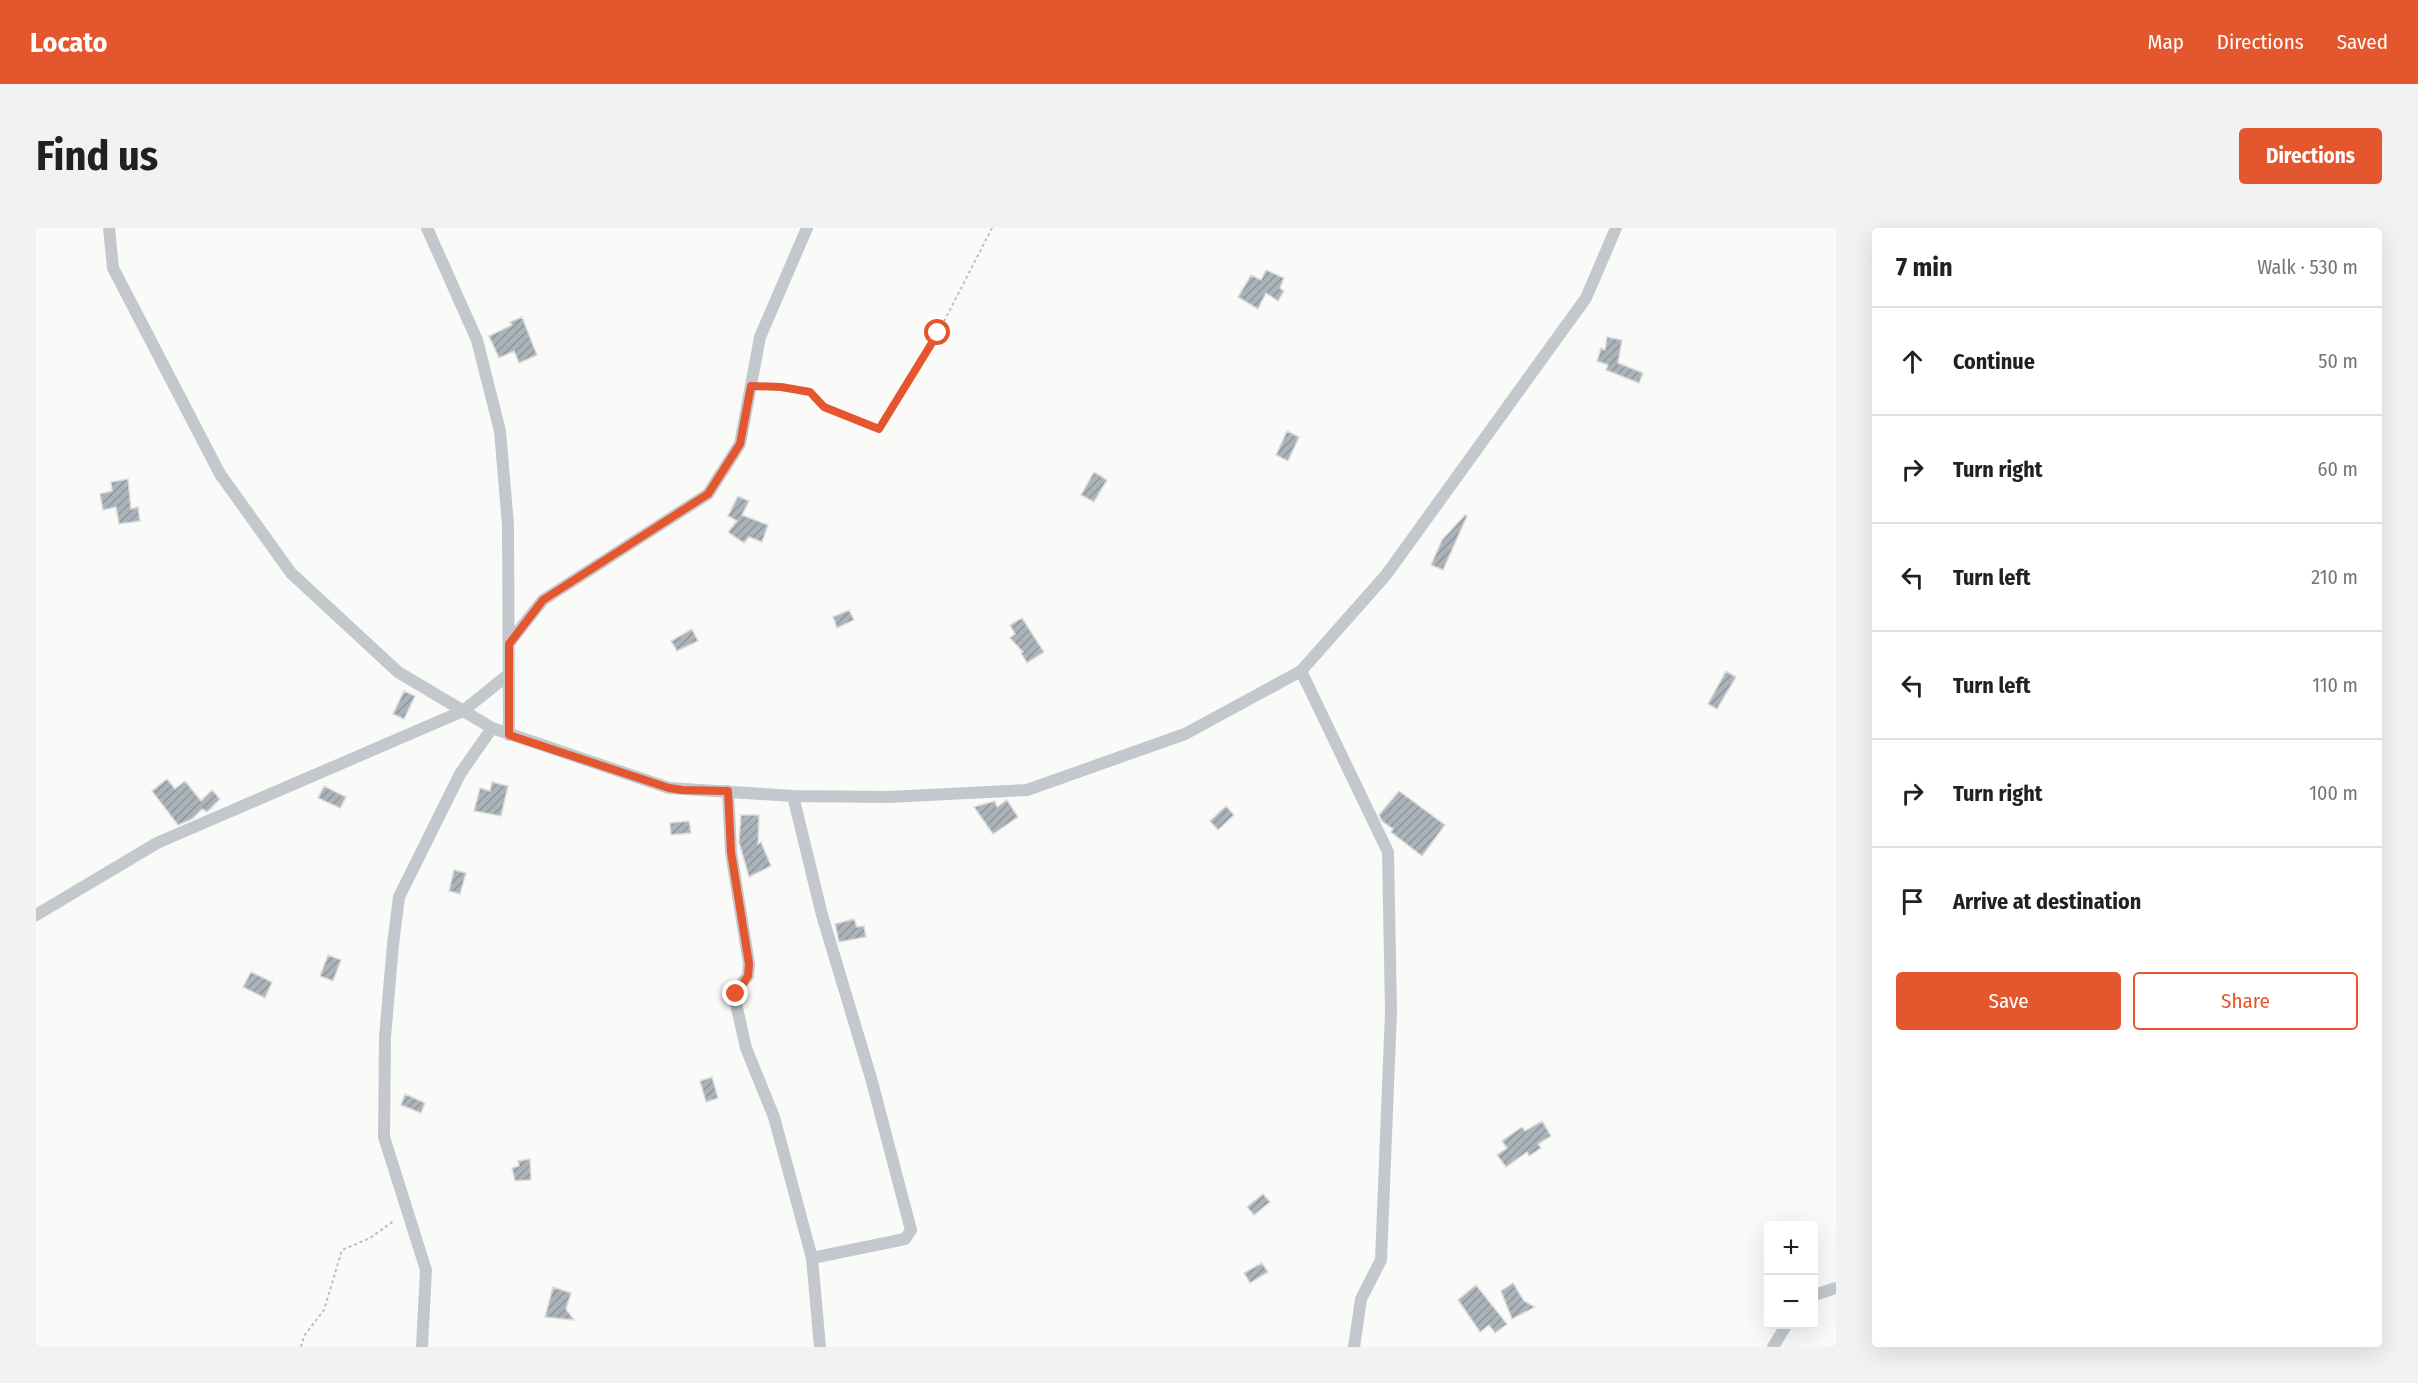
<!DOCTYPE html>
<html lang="en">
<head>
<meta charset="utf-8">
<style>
	:root { --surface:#fff; --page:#f2f2f2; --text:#202124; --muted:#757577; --line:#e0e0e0; --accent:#e4572e }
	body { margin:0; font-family:"Fira Sans Condensed",sans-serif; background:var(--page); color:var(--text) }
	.controls { position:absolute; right:18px; bottom:18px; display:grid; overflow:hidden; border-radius:6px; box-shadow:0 6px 24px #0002 }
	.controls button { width:54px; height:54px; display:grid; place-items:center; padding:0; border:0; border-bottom:2px solid var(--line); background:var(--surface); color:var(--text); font:30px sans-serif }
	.stop { position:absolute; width:18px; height:18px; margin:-14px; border:4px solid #e4572e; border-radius:50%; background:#fff }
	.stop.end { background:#e4572e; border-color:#fff; box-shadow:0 2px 6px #0008 }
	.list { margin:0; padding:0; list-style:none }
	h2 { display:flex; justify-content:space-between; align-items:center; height:78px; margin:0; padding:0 24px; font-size:26px }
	h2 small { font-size:20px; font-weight:400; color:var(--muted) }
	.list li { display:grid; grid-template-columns:39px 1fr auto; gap:18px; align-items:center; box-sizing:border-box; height:108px; padding:0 24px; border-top:2px solid var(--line) }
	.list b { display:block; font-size:22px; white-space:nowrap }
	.list em { font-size:20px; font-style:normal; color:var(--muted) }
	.actions { display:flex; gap:12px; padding:18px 24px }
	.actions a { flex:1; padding:14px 0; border:2px solid var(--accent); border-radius:6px; text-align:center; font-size:21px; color:var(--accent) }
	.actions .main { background:var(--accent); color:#fff }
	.icon { flex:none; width:33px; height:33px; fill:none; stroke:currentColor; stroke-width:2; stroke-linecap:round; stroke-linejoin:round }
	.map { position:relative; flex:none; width:1800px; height:1119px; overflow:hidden; border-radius:6px }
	header { display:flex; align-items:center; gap:36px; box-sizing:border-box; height:84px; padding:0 30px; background:var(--accent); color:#fff }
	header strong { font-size:28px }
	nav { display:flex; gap:33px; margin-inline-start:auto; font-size:21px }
	.intro { display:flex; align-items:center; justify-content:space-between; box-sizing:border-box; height:144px; padding:0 36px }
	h1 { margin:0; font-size:42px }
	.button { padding:15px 27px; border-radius:6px; background:var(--accent); color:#fff; font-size:21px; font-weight:700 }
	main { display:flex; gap:36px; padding:0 36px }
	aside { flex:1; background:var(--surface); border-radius:6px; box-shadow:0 6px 24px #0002 }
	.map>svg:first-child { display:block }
</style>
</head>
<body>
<header>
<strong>Locato</strong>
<nav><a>Map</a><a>Directions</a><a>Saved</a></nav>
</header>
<div class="intro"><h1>Find us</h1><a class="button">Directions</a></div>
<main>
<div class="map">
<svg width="1800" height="1119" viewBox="0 0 1800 1119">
	<defs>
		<pattern id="building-hatch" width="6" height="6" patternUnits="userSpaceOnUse" patternTransform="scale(1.5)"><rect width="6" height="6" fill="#aab3b9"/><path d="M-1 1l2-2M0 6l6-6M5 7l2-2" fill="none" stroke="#8e969c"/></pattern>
	</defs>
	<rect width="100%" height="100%" fill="#fafaf8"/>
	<!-- building -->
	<path fill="url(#building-hatch)" stroke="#dcdcda" stroke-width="1.5" d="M1230,42L1248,50L1244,60L1248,63L1242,73L1230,65L1222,81L1202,69L1215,47L1225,52Z
		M486,89L501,127L483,135L478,123L463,130L453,108L476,97L474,94Z
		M1571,109L1586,112L1582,135L1607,145L1603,155L1570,142L1572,137L1561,133L1565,120L1569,122Z
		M1251,203L1263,209L1252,233L1240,227Z
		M1058,244L1071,252L1058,274L1045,267Z
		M92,251L95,281L102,279L104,293L83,296L80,279L67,282L64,266L76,263L75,254Z
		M702,268L713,273L706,287L732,297L726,314L713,309L708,315L692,304L701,293L692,288Z
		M1429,287L1431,288L1407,342L1395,337L1406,312Z
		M813,382L818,392L801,400L797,389Z
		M986,390L1008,424L991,435L985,425L987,424L974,410L979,406L974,397Z
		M656,401L662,413L641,423L635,413Z
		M1690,443L1700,449L1681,481L1672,476Z
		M368,463L379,468L368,491L357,486Z
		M131,551L139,561L149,553L165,573L176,562L184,571L171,584L166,581L156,591L142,597L116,563Z
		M456,554L472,558L465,588L438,583L444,560L454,563Z
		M288,558L310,569L304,580L282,570Z
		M1363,563L1409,597L1386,628L1355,604L1357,601L1346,593L1343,587Z
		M971,572L982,589L957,606L938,579L959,573L961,579Z
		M1190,578L1198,587L1182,602L1174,593Z
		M705,587H723L722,616L725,614L735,638L713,649L703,614Z
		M653,593L655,605L635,607L634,595Z
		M418,642L430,645L424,666L413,663Z
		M818,691L821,699L828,698L830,709L803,714L799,696Z
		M292,727L305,732L297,753L284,748Z
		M215,744L236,754L229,770L207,759Z
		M676,849L682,870L670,874L664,853Z
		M369,866L389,875L385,885L365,877Z
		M1506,893L1515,908L1502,916L1505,920L1493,928L1491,924L1470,939L1461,927L1471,920L1466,913L1486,899L1489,903Z
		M494,931L495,952L479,953L476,940L483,938L482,933Z
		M1227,966L1234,974L1218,987L1211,979Z
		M1226,1035L1232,1044L1214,1055L1208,1045Z
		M1477,1055L1488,1073L1499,1079L1476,1091L1465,1063Z
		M1440,1057L1471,1096L1459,1105L1453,1097L1444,1104L1422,1072Z
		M517,1059L535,1065L530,1081L538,1092L509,1089Z"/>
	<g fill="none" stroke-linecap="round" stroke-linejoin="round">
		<!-- path -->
		<path stroke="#bbbfc2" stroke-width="2" stroke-dasharray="3 3" stroke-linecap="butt" d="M728,158L745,159L774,164L788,179L843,201L902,105L956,0
			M265,1119L268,1108L288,1082L306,1022L334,1010L359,992"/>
		<!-- street -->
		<path stroke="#c3c8cc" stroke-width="12" d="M73,0L77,40L184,246L255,345L362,444L456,500L633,560L757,568L852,569L991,562L1149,506L1265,443L1350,347L1550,70L1580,0
			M391,0L441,112L464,203L472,297L473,507
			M473,415L507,372L672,266L704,216L724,109L771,0
			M1265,443L1352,624L1355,784L1345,1032L1325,1071L1318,1119
			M692,563L695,624L713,736L712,748L701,761L699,771L710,820L738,889L776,1030L784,1119
			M757,568L786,687L835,850L875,1002L869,1011L776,1030
			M0,687L121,615L427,483L473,446
			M1778,1067L1800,1060
			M386,1119L390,1042L348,909L349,809L357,716L363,669L424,546L456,500
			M1737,1119L1751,1096"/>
	</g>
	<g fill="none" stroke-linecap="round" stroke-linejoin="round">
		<!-- route -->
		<path stroke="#e4572e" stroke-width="8" d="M700,766L712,748L713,736L695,624L692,563L646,562L633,560L473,507V416L507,372L672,266L704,216L715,158L745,159L774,164L788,179L843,201L902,105"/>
	</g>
</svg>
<div class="controls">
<button>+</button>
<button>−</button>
</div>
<div class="stop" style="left:902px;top:105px"></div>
<div class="stop end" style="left:700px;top:766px"></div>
</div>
<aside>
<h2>7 min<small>Walk · 530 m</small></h2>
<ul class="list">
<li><svg class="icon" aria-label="ahead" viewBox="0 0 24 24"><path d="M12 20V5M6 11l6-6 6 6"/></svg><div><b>Continue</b></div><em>50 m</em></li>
<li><svg class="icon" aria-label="right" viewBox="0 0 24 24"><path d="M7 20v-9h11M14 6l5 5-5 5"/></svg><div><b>Turn right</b></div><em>60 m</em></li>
<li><svg class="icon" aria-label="left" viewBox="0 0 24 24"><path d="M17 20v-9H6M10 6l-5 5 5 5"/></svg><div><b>Turn left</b></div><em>210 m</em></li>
<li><svg class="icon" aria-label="left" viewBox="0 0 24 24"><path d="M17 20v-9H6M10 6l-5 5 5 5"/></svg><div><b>Turn left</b></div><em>110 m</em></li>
<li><svg class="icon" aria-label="right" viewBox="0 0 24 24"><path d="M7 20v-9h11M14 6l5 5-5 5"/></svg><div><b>Turn right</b></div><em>100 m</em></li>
<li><svg class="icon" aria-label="arrive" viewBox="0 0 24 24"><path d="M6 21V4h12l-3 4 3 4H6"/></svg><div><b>Arrive at destination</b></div></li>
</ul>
<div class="actions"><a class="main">Save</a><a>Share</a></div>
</aside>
</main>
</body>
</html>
